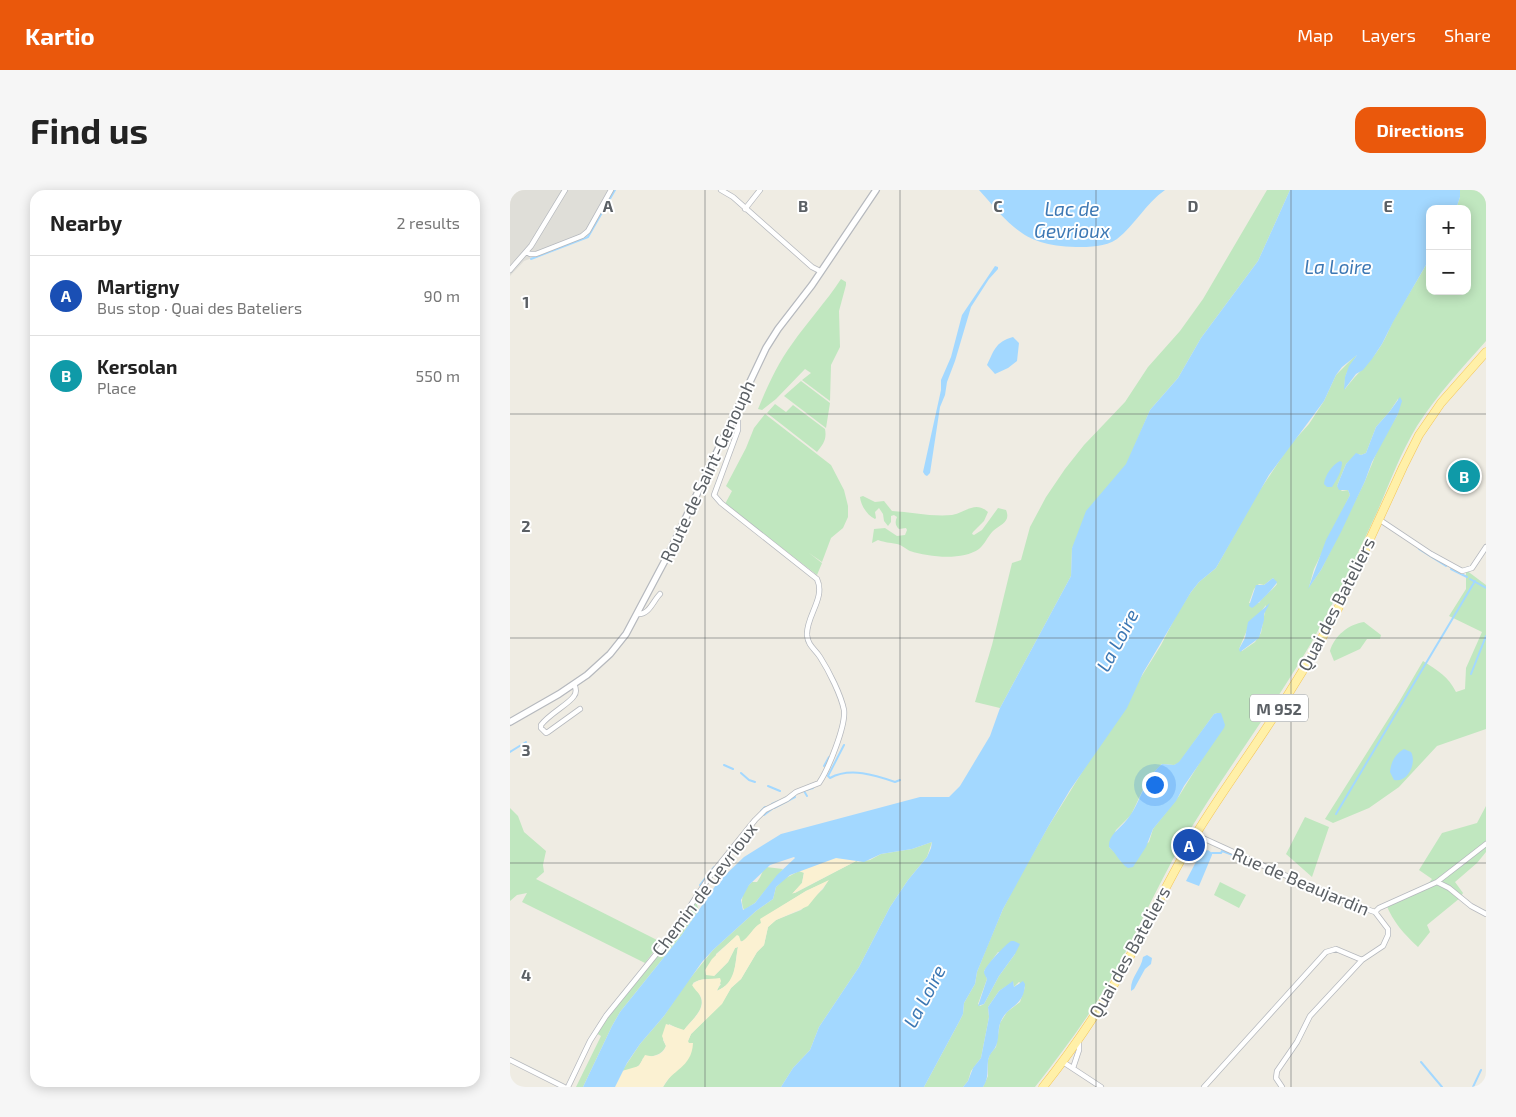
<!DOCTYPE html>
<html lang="en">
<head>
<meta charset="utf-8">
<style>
	:root { --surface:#fff; --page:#f6f6f6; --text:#222; --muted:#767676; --line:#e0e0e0; --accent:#ea580c }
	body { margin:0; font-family:"Exo 2",sans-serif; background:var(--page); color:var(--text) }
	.controls { position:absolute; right:15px; top:15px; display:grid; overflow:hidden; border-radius:10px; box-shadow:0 2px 12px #0003 }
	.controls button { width:45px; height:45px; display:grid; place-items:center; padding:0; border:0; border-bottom:1px solid var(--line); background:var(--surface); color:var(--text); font:25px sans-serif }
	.you { position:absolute; left:644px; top:594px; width:18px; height:18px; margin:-12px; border:4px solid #fff; border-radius:50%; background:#1a73e8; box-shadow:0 0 0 8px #1a73e833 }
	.badge { display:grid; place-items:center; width:32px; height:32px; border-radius:50%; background:var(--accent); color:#fff; font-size:16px; font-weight:700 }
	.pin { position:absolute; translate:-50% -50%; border:2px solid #fff; box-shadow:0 1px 5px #0006 }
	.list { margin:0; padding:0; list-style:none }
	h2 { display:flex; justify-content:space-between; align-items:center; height:65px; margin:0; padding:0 20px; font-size:21px }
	h2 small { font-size:16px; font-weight:400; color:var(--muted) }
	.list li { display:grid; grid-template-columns:32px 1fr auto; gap:15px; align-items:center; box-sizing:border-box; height:80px; padding:0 20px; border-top:1px solid var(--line) }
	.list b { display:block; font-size:19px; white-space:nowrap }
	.list p { margin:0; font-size:16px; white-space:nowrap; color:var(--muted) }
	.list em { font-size:16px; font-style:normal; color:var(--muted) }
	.map { position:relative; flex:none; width:976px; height:897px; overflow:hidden; border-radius:15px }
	header { display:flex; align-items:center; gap:30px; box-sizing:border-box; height:70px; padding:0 25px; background:var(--accent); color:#fff }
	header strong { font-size:24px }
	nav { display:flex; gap:28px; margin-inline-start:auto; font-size:18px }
	.intro { display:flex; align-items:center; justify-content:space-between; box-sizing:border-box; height:120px; padding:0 30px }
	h1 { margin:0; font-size:35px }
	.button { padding:12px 22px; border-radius:15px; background:var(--accent); color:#fff; font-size:18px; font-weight:700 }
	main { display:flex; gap:30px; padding:0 30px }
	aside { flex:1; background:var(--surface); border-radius:15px; box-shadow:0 2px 12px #0003 }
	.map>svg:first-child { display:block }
</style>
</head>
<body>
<header>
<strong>Kartio</strong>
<nav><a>Map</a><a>Layers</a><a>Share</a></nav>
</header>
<div class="intro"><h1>Find us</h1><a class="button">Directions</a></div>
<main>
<aside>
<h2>Nearby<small>2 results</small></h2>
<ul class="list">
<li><span class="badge" style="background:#1a4fb4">A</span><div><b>Martigny</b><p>Bus stop · Quai des Bateliers</p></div><em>90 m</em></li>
<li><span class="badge" style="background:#0f9aa8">B</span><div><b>Kersolan</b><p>Place</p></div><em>550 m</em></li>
</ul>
</aside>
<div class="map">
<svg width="976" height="897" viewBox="0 0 976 897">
	<rect width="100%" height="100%" fill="#efece3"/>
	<!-- industrial -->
	<path fill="#dfded8" d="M0,0H105L77,48L14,71L0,86Z"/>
	<!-- green -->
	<path fill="#c0e7bf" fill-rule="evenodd" d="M757,0H780L748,71L691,148L668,188L640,220L617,274L562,358L561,386L490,518L465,512L482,455L502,373L511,370L520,337L536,307L555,279L574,255L615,212L638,177L670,141L693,109Z
		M950,0H976V151C952,178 927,205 907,236C891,262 880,292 868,320C851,357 833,394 814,430C772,508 717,577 672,653C645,700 624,750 596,797C575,832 550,865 525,897H473L478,886V870L480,864L486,857L490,833L497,822L510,812L515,797L509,792L504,797L503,792L489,801L478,817L479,827L471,868L461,881L458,891L453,897H414L449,832L453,824L454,813L465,794L467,782L477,757L493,719L508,690L538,637L651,455L667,424L681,402L689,392L706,378L746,306L780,255L799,234L814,211L826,185L847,164C841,178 833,182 835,199C847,183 862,171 872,154C876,147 879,140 882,133C894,111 908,90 920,68V101H957V19H946L950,7ZM888,209V224L870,254L855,291L811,380L799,397L804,379L840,305L838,300L832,301L827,296L836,274L848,264L851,265L856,263L866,237L880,221ZM763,388L767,394C762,401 754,405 749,413H739L744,399L749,394L754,395ZM756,415L751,443L745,452L732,461L729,459L737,440ZM707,523L692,569L669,606L643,639L639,652L611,672L608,665L599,657L606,640L621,625L639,587L652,574L664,575L669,573L704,524ZM488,762L505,764L489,786L474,814L470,816L468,814L477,789L474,781Z
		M331,89L336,92V95L329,121L330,157L321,175L320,211L292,190L301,183L295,179L266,209L252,220L248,219C257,197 268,173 282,154C298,131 316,112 331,89Z
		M291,191L320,213L316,238L274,206Z
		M265,214L276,222L283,215L315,239C317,250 313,254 307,262L257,223Z
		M255,224L321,275L334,300L338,316V327L333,338L321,348L312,372L299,363L312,373L307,385L215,314L222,301L216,296L236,258L244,238Z
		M353,306L365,312L374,311L382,321C401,322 422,327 442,325C455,323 465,310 478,322L474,331L463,342L462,344L464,345L472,340L488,318L496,320C501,332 491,334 483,341C478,346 475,354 469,359C452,371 419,367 400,361C396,359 392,355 387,354C378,352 376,353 368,350L362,353L364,339L375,338L387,346L395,345L397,340L396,338L389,339C385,335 385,332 387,327L384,325L381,326V332L378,336L374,331L373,324L369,318L365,322L366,328L365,329C357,325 351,316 350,307Z
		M956,380L976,395V539L927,556L889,597L859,618L823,633L815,629L889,512L913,471C928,481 938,486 946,502L955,499L956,478L972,442L939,426L956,399Z
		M854,432L871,445L870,449H857L850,459L824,471L820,461C824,446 839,434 854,432Z
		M976,616V662L967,673L945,692L953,703L950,708L917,735L920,742L908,757C894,744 883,732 876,714L916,696L922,689L909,680L932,643L967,633Z
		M0,618L8,626L14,642L36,661L33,675L34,682L26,689L151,752L135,773L12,712L17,703L7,705L0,711Z
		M795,627L819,637L802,687L776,664Z
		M422,652L417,667L398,690L380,717L349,777L309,837L300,860L283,878L271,897H153L183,853H178V851L181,844L212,813L221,798L231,789L247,762L254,755L258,737L266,730L291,720L313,699L318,691L296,701L251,729L252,733C242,738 241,746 233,751C231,752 225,750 222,750L206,764L204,786L218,772L225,758L228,757C224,775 228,793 206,801L211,794C201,789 194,787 183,793C185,800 189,802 191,808C195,821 180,831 174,840H171L159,834L153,850L156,856C152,866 142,866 133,868C129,879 123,879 112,881L130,854L154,826L173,797L203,760L246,721L263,709L266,697L274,689L289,681L294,682L292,693L283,703H285L346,671L348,672L360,670L371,664L402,659Z
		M222,662C218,671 214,674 208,681C199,691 191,702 187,715L189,720L171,746L110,822L102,836L73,897H66L91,846L86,843L92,833L169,739L171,734L196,694Z
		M256,677L273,679L245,713L234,720C229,709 234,699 242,692H247C252,686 251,682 256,677Z
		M710,692L736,705L729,718L704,705Z"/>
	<!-- sand -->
	<path fill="#fbf1d2" d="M326,668L346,671L282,704L292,693L294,683L289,681Z
		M319,690L298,716L266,730L258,737L254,755L247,762L231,789L221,798L212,814L181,844L178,851L179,853H183C182,878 161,880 153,897H105L112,881L129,876L135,865C144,868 153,865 156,856L152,846L156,834L174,840C181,831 198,818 190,805C188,802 184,799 182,795C190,787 199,790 210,788L211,791L207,801C226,793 225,774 228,757L225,758L218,772L204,786L196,785L195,780L202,769L227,745L229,746L231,752C239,748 242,738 251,733L250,729L296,701Z"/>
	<!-- water -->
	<path fill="#a3d8ff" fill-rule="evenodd" d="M469,0H655C636,13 625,35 607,49C595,57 580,57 566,57C514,56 502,37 469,0Z
		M780,0H950V7L946,19H920V68L883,132L872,154L862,169L853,180L846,184L834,200L835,187L839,176L847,165L832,177L826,185L814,211L759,285L706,378L689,392L681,402L633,483L617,518L560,600L538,637L493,719L467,782L465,794L454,813L453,824L449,832L414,897H271L283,878L300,860L309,837L349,777L380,717L398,690L417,667L421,658L422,652L402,659L371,664L354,672L326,668L280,685L266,697L263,709L246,721L203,760L192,772L154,826L130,854L117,873L105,897H73L102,836L110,822L171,746L208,692L234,667L271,644L410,607H439L450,596L480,546L490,518L561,386L562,358L576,321L616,274L640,220L668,188L691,148L748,71ZM284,667L285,668L267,685L245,713L233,720L231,710L239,695L260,675Z
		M485,76L488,77V79L479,89L461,117L445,171L437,192L435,205L430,217L420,283L417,286L415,285L413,282L431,200V190L441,167L452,125Z
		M503,147L509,153L507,171L498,178L485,184L477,175C484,161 485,152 503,147Z
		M890,207L892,211L888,224L862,272L855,291L831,342L811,380L798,399L816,350L840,305L838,300H829L827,296L836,274L846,263L851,265L856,263L866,237L880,221Z
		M830,271L832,272C832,281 827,289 822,297H817L814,294C815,285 822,275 830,271Z
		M763,388L767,392C766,396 747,415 742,418L739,416L746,395H754Z
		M760,413L754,424V430L749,448L730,462L729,459L735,448L738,432Z
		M707,523H711L715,535L714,538L674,596L666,611L643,639L636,657L623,677L618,678C610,673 606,663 599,657C598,646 608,640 615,632C632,613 631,592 652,574L664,575L669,572L704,524Z
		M894,559L901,562C907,573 898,593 884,590L880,582C881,572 885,564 894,559Z
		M698,660L702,663V665L689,696L676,691L690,664Z
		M501,751H504L510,754L505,764L489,786L474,814L468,816L477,789C476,787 474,784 474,782C475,776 495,755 501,751Z
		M637,765L642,768L641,774L635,779L624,799L621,801C620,787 631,780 633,767Z
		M503,791L504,797L513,791L515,794C514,817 499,814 491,831C487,839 490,850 485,858C482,862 479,865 478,871C477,881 479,888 473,897H453L458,891L463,878L471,868L479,827L478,817L489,801Z"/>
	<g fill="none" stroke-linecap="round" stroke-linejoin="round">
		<!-- stream -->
		<path stroke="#a3d8ff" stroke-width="2" d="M21,69L78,47L105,0
			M909,359L936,376
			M941,379L957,387
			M960,389L976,398
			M961,484L976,446
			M334,555L318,586L320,588C340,577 365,585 385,592L390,590
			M0,562L16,552
			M214,575L223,579
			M314,576L319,567
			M231,583L239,590L245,592
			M258,596L270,601
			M296,600L303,598
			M294,601L297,606
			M262,614L269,611
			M264,618L285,607
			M251,621L255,617
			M826,624L965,391
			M254,625L262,619
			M702,663H711L712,661L731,668
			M190,695L204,677
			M911,872L932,897
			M963,897L971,880"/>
		<!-- minor casing -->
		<g stroke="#b6b9be" stroke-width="6">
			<path id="minor" d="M211,0L223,7L302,77L310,81
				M235,19L250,0
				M17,62L20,64H26L72,46L78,41L101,0
				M0,80L21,56L55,0
				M870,330L921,364L952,381L962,378L976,357
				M128,424C139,425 143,411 150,404
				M64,494C66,498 67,502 64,506C59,514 39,524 31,535V538L36,543L38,542L70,519
				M686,645L765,681L850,717L865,722L878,739V745L873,756L852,770
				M927,692L976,654
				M865,722L869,718L927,692L939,698L961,716L976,724
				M0,870L54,897
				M553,872L591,897
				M563,878L569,860V850
				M58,897L80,851L96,826L160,747L200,686L245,630L255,620L277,609L286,602L309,593C318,580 336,536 334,520C331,505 319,481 310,467C305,459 298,456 297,445C296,426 316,408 307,389L211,313L204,305L228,240V231L225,225
				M694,897L816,762L826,759L852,770L800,826L787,852L767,881L766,888L772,897"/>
		</g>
		<!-- tertiary casing -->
		<g stroke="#b6b9be" stroke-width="8">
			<path id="tertiary" d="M0,532L49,504L77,485L100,464L116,444L160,361L256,158L268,139L302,95L366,0"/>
		</g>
		<!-- primary casing -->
		<g stroke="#f5c656" stroke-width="9">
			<path id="primary" d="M533,897C561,862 585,826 608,788C633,744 654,698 680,654C704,613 733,574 759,534C783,498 805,461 826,423L893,277L909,245L931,213L976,162"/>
		</g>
		<!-- minor -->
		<use href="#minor" stroke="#fff" stroke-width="4.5"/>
		<!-- tertiary -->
		<use href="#tertiary" stroke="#fff" stroke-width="5.5"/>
		<!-- primary -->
		<use href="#primary" stroke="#fff0a8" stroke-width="8"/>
	</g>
	<!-- grid -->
	<path fill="none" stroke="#5b6065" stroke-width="1" stroke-opacity="0.55" d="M195,0V897M390,0V897M586,0V897M781,0V897M0,224H976M0,448H976M0,673H976"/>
	<g text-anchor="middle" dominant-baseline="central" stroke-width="4" stroke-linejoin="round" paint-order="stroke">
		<!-- shield labels -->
		<rect fill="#fff" stroke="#8c9093" stroke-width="1" x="740" y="504.5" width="58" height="27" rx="4"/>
		<g font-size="16" font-weight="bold" fill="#5b6065">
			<text x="769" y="518">M 952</text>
		</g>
		<!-- street labels -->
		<g font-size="18" fill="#5b6065" stroke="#fff">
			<text transform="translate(197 281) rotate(-65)">Route de Saint-Genouph</text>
			<text transform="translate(826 414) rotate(-63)">Quai des Bateliers</text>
			<text transform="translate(791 691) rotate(23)">Rue de Beaujardin</text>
			<text transform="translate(194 699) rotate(-53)">Chemin de Gevrioux</text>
			<text transform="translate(619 762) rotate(-61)">Quai des Bateliers</text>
		</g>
		<!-- water labels -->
		<g font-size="19" font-style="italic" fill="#3d78b4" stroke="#fff">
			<text x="562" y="18">Lac de<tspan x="562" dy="22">Gevrioux</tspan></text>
			<text x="828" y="76">La Loire</text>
			<text transform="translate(607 450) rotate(-62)">La Loire</text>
			<text transform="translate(414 806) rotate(-62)">La Loire</text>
		</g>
	</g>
	<g font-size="16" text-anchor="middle" font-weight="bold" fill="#5b6065" stroke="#fff" stroke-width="4" stroke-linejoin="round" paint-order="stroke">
		<text x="98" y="22">A</text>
		<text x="293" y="22">B</text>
		<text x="488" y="22">C</text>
		<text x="683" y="22">D</text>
		<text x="878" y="22">E</text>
		<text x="16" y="118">1</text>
		<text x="16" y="342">2</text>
		<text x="16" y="566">3</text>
		<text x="16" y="791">4</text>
	</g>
</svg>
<div class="controls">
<button>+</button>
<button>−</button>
</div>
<div class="you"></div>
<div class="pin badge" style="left:679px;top:655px;background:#1a4fb4">A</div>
<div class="pin badge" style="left:954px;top:286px;background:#0f9aa8">B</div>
</div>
</main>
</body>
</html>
